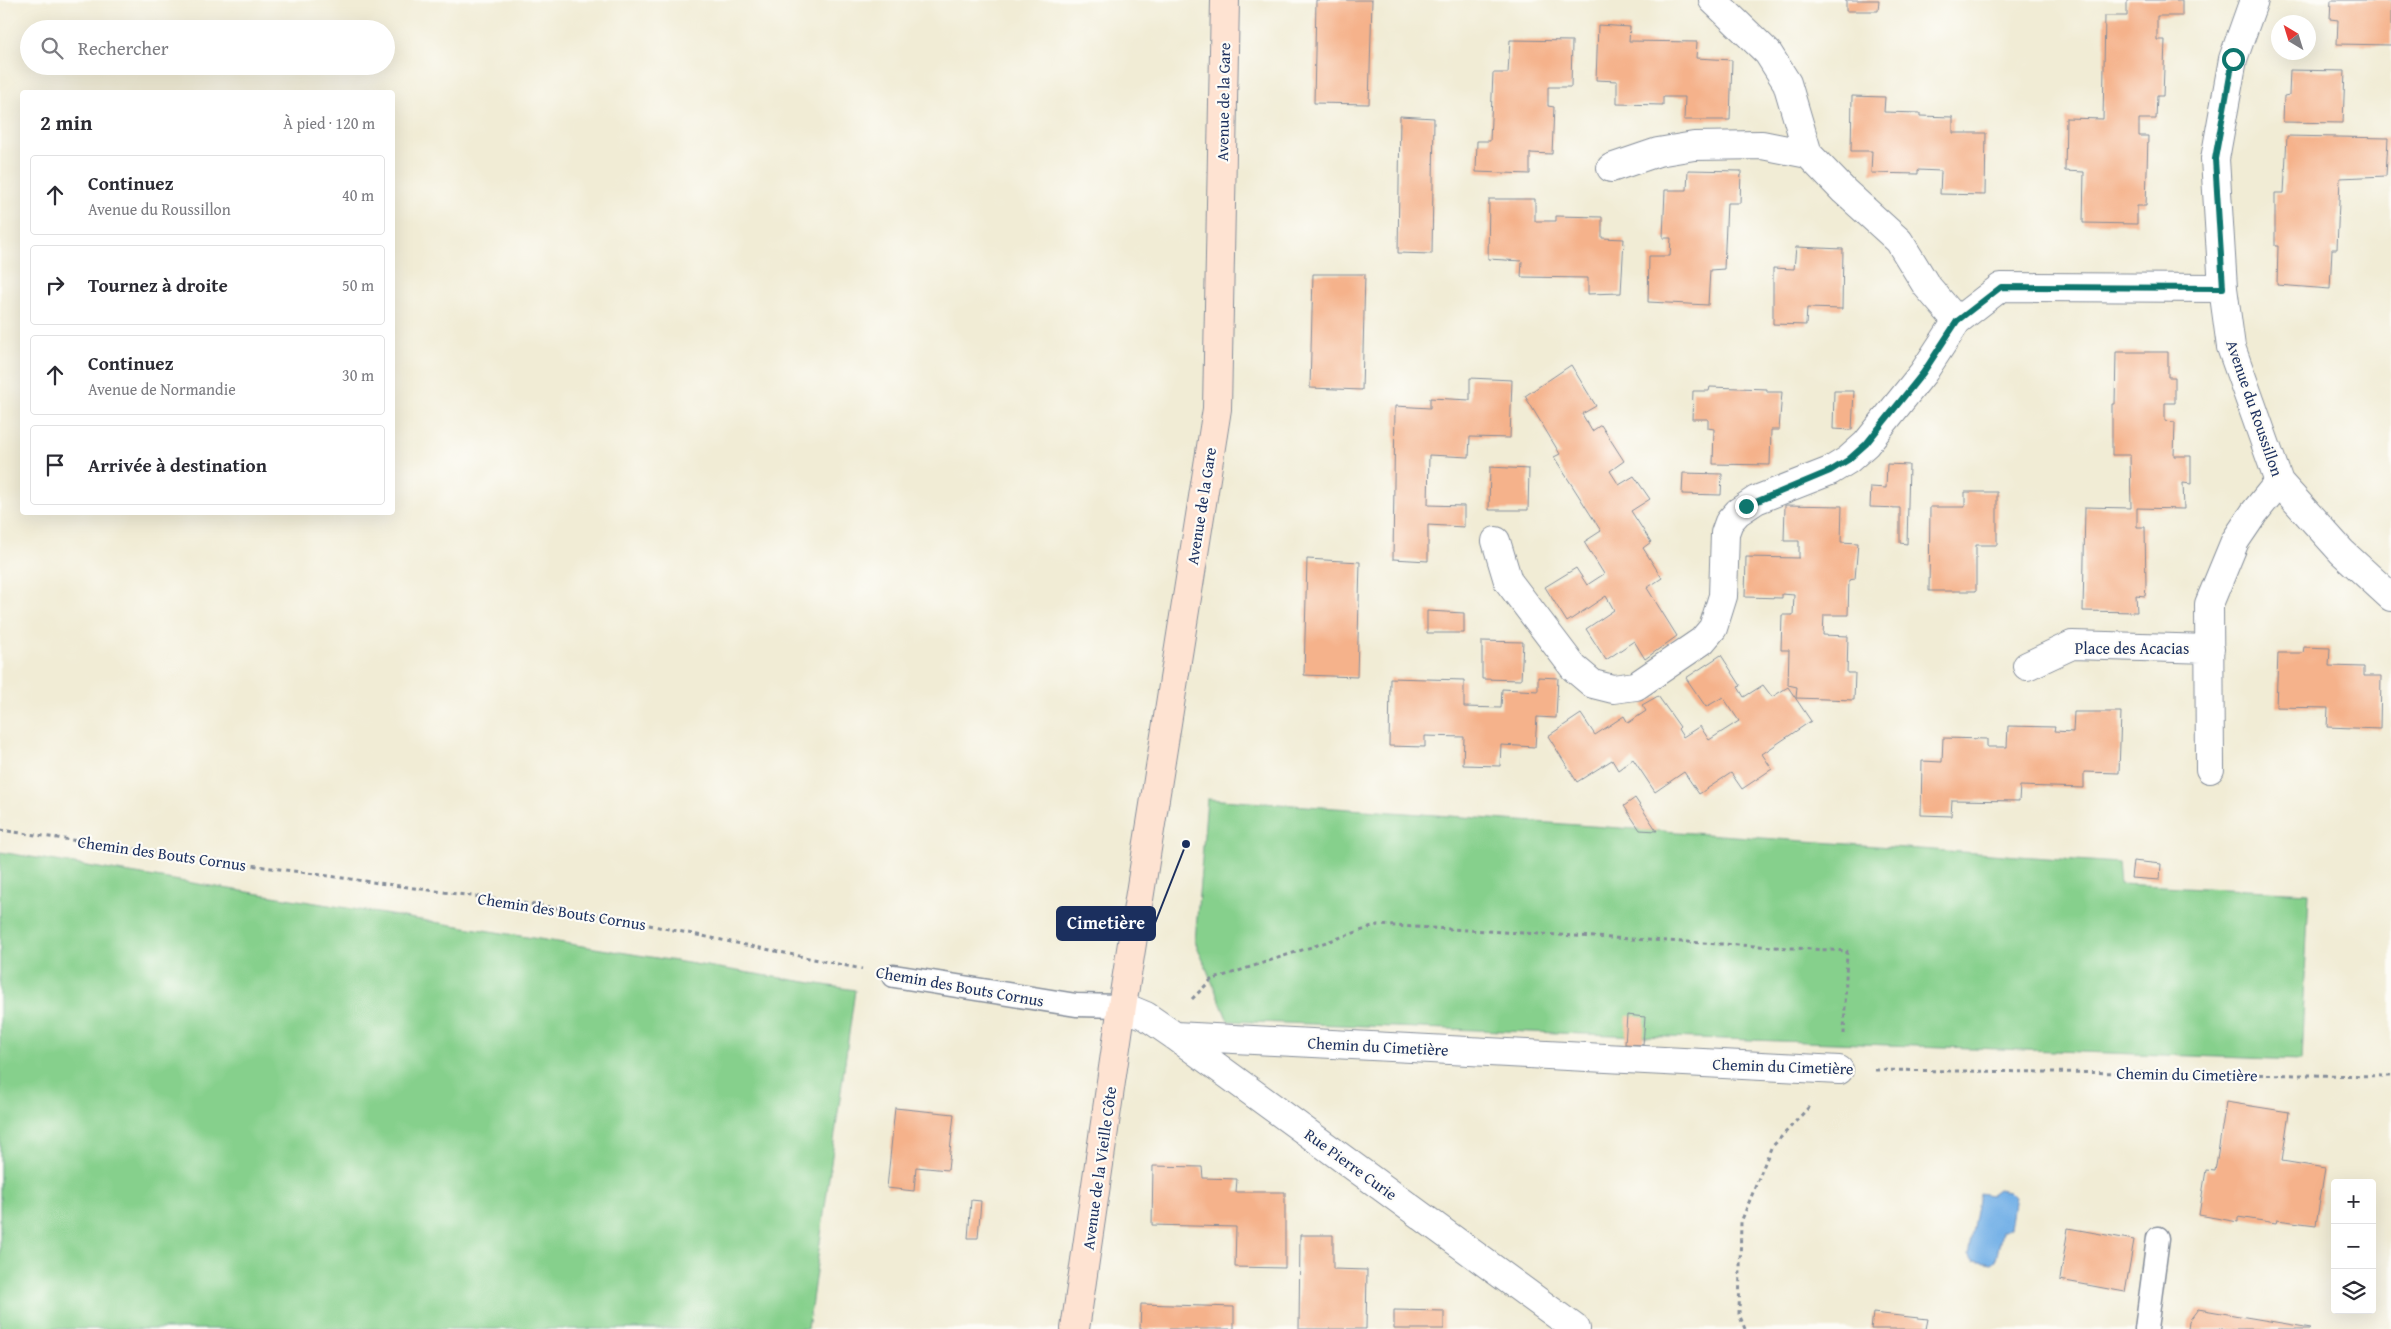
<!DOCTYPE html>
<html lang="fr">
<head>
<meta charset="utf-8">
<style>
	:root { --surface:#fff; --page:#f7f7f7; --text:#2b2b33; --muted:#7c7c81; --line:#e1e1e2 }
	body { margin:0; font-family:"Gentium Book Plus",serif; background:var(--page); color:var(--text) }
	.controls { position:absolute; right:15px; bottom:15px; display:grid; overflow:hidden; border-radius:5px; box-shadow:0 5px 20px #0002 }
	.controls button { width:45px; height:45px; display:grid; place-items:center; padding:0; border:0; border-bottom:1px solid var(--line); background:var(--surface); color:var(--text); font:25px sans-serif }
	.compass { position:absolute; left:2271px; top:15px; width:45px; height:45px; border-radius:50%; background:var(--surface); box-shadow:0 5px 20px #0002; rotate:322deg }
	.stop { position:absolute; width:15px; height:15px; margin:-11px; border:4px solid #0f766e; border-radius:50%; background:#fff }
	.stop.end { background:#0f766e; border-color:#fff; box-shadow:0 1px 5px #0008 }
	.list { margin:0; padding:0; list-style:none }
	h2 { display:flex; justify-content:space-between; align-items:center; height:65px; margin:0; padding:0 20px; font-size:21px }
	h2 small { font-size:16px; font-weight:400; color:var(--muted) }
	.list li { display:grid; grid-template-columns:32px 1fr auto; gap:15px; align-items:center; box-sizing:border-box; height:80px; margin:0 10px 10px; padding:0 10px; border:1px solid var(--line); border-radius:5px }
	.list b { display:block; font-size:19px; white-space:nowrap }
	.list p { margin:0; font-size:16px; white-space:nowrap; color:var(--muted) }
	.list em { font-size:16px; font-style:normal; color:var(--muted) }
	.icon { flex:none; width:28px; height:28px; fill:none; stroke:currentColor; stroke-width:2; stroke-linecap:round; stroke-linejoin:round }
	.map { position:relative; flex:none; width:2391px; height:1329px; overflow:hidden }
	.search { position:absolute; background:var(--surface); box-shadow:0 5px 20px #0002; left:20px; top:20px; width:375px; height:55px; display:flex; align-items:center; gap:12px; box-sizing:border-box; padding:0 18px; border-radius:28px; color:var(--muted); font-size:19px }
	.panel { position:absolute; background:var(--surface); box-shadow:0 5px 20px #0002; left:20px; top:90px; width:375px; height:425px; border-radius:5px }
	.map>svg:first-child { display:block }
</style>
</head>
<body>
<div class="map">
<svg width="2391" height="1329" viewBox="0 0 2391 1329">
	<rect width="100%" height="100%" fill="#fdfcf7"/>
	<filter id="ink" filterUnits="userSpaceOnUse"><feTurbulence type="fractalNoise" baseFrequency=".02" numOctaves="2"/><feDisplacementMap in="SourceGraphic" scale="10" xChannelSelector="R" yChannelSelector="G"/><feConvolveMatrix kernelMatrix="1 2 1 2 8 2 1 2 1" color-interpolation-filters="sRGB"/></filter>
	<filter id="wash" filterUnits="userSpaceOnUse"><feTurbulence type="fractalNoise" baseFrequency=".0096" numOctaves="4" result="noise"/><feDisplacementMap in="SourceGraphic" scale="20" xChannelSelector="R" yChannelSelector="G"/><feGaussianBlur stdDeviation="1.12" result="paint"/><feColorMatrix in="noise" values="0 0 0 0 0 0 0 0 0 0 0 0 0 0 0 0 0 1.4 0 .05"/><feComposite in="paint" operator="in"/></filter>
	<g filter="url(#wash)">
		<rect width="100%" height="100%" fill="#f1ecd5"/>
		<!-- green -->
		<path fill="#86d08c" stroke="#508075" d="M1207,799L2118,863L2120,884L2309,893L2301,1060L1228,1021L1195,941Z
			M0,852L855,990L808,1329H0Z"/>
		<!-- water -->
		<path fill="#75b1e7" stroke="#4870a2" d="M1998,1189L2009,1191L2015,1197L2010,1227L2002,1231L1996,1260L1992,1263L1973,1260L1968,1255L1979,1193L1990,1195Z"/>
		<g id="blocks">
			<!-- building -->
			<path fill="#f5b28b" d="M1316,0H1372L1369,104L1314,103Z
				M1846,0H1879L1878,11H1846Z
				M2127,0H2182V16H2157V40H2165L2163,96H2157L2156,119H2139V136H2148L2146,206H2137V224L2083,223L2084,172L2065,171L2066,118L2103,119L2105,16H2127Z
				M2331,0H2391V45L2337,44L2338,20L2330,19Z
				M1598,25L1630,27L1629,41L1697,42L1696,58L1732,60L1730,120H1684L1685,97H1663V105L1617,104V81L1596,80Z
				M1510,40L1572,41L1571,87H1548V106L1554,107L1552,154L1530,153V174L1476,172L1477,141H1490L1493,73H1508Z
				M2290,70L2345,71L2343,123L2283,122L2284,96L2289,95Z
				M1852,96L1885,97L1884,112L1920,113V116L1953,117V133H1986L1985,195L1940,194L1941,171L1918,170V174L1871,173L1872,151H1851Z
				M1400,116L1434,118L1432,254L1398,253Z
				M2287,136L2388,138L2386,176L2340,178L2337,249H2332L2330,289L2277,285L2278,246H2275V193H2284Z
				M1688,170L1741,171L1740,203H1727L1724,269L1710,270L1708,305L1648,302L1649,256H1670L1671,238H1663L1665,190H1687Z
				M1489,199H1535V221H1556V216L1602,217V238L1624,239L1621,293L1588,294V278L1521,277L1522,261L1488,259Z
				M1796,247L1843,249L1842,309L1807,308L1806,325L1773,324V268L1794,269Z
				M1313,274H1365L1362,390L1310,388Z
				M2116,352H2168V377H2175V403H2165V421L2175,422L2174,456H2191V484L2183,483L2184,509L2137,508V527H2145L2146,587L2145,596L2136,595L2137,612L2083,611L2085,507L2131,508L2130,455H2112V404H2115Z
				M1571,365L1596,406L1582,414L1592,431L1601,425L1624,461L1610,471L1619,485L1634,476L1650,499L1631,511L1651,542L1643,548L1662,578L1647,588L1677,636L1645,659L1634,641L1606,660L1586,629L1614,610L1606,596L1567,622L1545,587L1576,568L1587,585L1604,574L1584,542L1601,531L1554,457L1560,454L1525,396Z
				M1470,378L1512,380L1510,438L1470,437L1469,457L1429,455L1428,505L1464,506V527L1428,525V561L1393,559L1395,406L1430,408V398L1470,400Z
				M1710,387L1767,389V392H1782L1779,430H1771L1770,465L1713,464L1714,429L1708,428V419H1692L1693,391H1709Z
				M1834,391H1854L1852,430L1833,429Z
				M1887,464L1909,465L1907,544L1900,543V508L1870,507L1871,487L1886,488Z
				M1490,467L1529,469L1528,510H1489Z
				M1683,473L1722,474L1721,495L1682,494Z
				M1965,492H1997V545H1976V591H1929L1930,507H1965Z
				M1785,505L1842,506L1841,542L1858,543L1855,579L1849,580L1848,615H1824L1823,635L1848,636L1847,673H1855L1854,700L1796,698L1797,687L1788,685L1789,650H1781L1782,615H1793L1794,595L1782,594V598L1745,597L1746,557L1799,558V541H1784Z
				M1307,559L1360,562L1357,677L1304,675Z
				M1427,611L1464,613V633H1427Z
				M1482,641L1523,642L1521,680L1482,679Z
				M2304,647L2330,648L2329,666L2364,667V676H2381L2380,729L2327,727L2328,708L2276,707L2278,653H2303Z
				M1721,655L1741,686L1738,687L1744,697L1763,685L1772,697L1788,687L1811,721L1762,754L1772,769L1742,789L1731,773L1699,794L1684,772L1655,792L1633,759L1618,770L1612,760L1577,782L1548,736L1581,714L1595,735L1624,716L1628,723L1646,711L1642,705L1658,696L1680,727L1678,729L1683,737L1700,726L1709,740L1739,721L1723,697L1706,707L1686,678Z
				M1538,677L1558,678L1556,718L1537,717L1535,747L1501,745L1500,766L1463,765L1464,737L1425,736V747L1389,746L1390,678L1464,680V707L1501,708L1502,689L1538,691Z
				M2074,712H2121L2119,773L2084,772V788L2020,786L2019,801L1952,800L1951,816L1921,815L1922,761L1942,762L1943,738L1987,739V747H2007L2008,726L2055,727L2054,731L2073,732Z
				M1635,798L1657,831L1640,830L1624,806Z
				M2133,861L2161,864L2160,880L2131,878Z
				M1627,1015L1645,1017L1643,1045L1625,1044Z
				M2226,1102L2289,1112L2282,1161L2325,1168L2316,1225L2277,1220L2276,1223L2238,1217V1222L2199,1215L2206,1170L2215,1171Z
				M895,1108L954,1114L948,1170L916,1167L914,1191L887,1188Z
				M1153,1166L1202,1167L1203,1178L1237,1179L1236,1192H1285V1268L1235,1267L1236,1227L1152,1225Z
				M971,1200L981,1201L978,1238H968Z
				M2068,1228L2134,1240L2125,1292L2060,1280Z
				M1300,1235H1333V1269L1367,1270L1366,1329H1299Z
				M1141,1304L1234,1307V1329H1140Z
				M2198,1309L2311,1328V1329H2188L2189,1321Z
				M1394,1310L1444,1311V1329H1394Z
				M1873,1313L1928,1319L1926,1329H1871Z"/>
		</g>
	</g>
	<g filter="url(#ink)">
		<use href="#blocks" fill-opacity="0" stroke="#868e9a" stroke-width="1"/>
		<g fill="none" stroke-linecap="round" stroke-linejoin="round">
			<!-- lane casing -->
			<g stroke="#868e9a" stroke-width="25">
				<path id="lane" d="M894,976L1076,1005L1122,1006
					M2146,1329L2158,1238"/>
			</g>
			<!-- street casing -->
			<g stroke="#868e9a" stroke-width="30">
				<path id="street" d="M1713,0L1768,53L1787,83L1808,154
					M2254,0L2233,59L2215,159L2223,288L2231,347L2279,482L2342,552L2391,597
					M1957,321L2001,287L2223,288
					M1496,541L1508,581L1574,668L1593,684L1613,689L1636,686L1702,641L1713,628L1723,596L1725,533L1729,522L1738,512L1756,500L1830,471L1848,460L1866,444L1923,373L1957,321L1926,285L1899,241L1844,191L1808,154L1762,145L1694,146L1658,152L1611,168
					M2027,666L2072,645L2210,649
					M2210,769L2209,604L2235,541L2254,513L2279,482
					M1122,1006L1146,1016L1175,1036L1576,1329
					M1175,1036L1839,1070"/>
			</g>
			<!-- secondary casing -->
			<g stroke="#868e9a" stroke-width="30">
				<path id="secondary" d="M1075,1329L1122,1006L1217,409L1225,0"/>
			</g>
			<!-- path -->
			<path stroke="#868e9a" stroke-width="3" stroke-dasharray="4 4" stroke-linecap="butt" d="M0,830L586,912L862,969
				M1192,999L1211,980L1378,925L1847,951L1844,1034
				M1875,1070L2391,1076
				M1745,1329L1739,1314L1741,1222L1771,1148L1809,1107"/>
			<!-- lane -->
			<use href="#lane" stroke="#fff" stroke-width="22"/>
			<!-- street -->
			<use href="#street" stroke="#fff" stroke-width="28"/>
			<!-- secondary -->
			<use href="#secondary" stroke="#fee3d2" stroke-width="28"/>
		</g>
	</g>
	<g fill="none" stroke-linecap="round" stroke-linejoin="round" filter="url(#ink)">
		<!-- route -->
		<path stroke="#0f766e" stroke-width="6" d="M1746,506L1830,471L1848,460L1866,444L1923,373L1957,321L2001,287L2223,288L2215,159L2233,59"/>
	</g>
	<g text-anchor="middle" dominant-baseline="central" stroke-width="4.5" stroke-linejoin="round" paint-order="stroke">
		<!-- street labels -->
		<g font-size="16" fill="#1b2f5e" stroke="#fdfcf7">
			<text transform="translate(1223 102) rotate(-89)">Avenue de la Gare</text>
			<text transform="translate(2255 408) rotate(71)">Avenue du Roussillon</text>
			<text transform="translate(1201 506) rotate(-81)">Avenue de la Gare</text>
			<text x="2132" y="648">Place des Acacias</text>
			<text transform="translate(162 853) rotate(8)">Chemin des Bouts Cornus</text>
			<text transform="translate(562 911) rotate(9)">Chemin des Bouts Cornus</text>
			<text transform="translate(960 986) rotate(10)">Chemin des Bouts Cornus</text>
			<text transform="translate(1378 1046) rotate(3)">Chemin du Cimetière</text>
			<text transform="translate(1783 1066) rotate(2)">Chemin du Cimetière</text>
			<text transform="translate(2187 1074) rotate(1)">Chemin du Cimetière</text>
			<text transform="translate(1351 1164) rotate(36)">Rue Pierre Curie</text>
			<text transform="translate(1099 1168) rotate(-82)">Avenue de la Vieille Côte</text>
		</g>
	</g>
	<!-- callouts -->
	<path fill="none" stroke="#1b2f5e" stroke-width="2" d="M1186 844L1155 923"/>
	<circle fill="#1b2f5e" stroke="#fdfcf7" stroke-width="2" cx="1186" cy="844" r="5"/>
	<rect fill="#1b2f5e" stroke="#1b2f5e" stroke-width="2" x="1057" y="907" width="98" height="33" rx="5"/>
	<g font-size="18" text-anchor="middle" font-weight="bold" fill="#fff">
		<text x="1106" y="929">Cimetière</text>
	</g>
</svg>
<div class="controls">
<button>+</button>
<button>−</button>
<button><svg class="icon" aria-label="layers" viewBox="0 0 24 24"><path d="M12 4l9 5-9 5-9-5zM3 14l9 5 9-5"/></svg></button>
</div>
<svg class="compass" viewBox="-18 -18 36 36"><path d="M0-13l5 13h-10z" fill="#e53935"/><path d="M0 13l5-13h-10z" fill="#7c7c81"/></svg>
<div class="stop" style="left:2233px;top:59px"></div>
<div class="stop end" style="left:1746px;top:506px"></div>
<div class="search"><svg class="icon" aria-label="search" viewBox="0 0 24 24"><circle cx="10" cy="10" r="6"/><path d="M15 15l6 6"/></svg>Rechercher</div>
<section class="panel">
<h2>2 min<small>À pied · 120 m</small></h2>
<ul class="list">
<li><svg class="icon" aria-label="ahead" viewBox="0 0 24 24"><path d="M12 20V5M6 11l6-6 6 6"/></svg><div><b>Continuez</b><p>Avenue du Roussillon</p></div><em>40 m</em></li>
<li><svg class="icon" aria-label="right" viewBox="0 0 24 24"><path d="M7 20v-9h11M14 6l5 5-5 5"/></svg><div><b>Tournez à droite</b></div><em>50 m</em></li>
<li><svg class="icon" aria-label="ahead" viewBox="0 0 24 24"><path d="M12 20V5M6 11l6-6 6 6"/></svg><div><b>Continuez</b><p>Avenue de Normandie</p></div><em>30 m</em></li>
<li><svg class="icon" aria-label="arrive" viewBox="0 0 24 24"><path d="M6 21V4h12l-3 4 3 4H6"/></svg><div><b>Arrivée à destination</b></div></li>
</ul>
</section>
</div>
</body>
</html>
